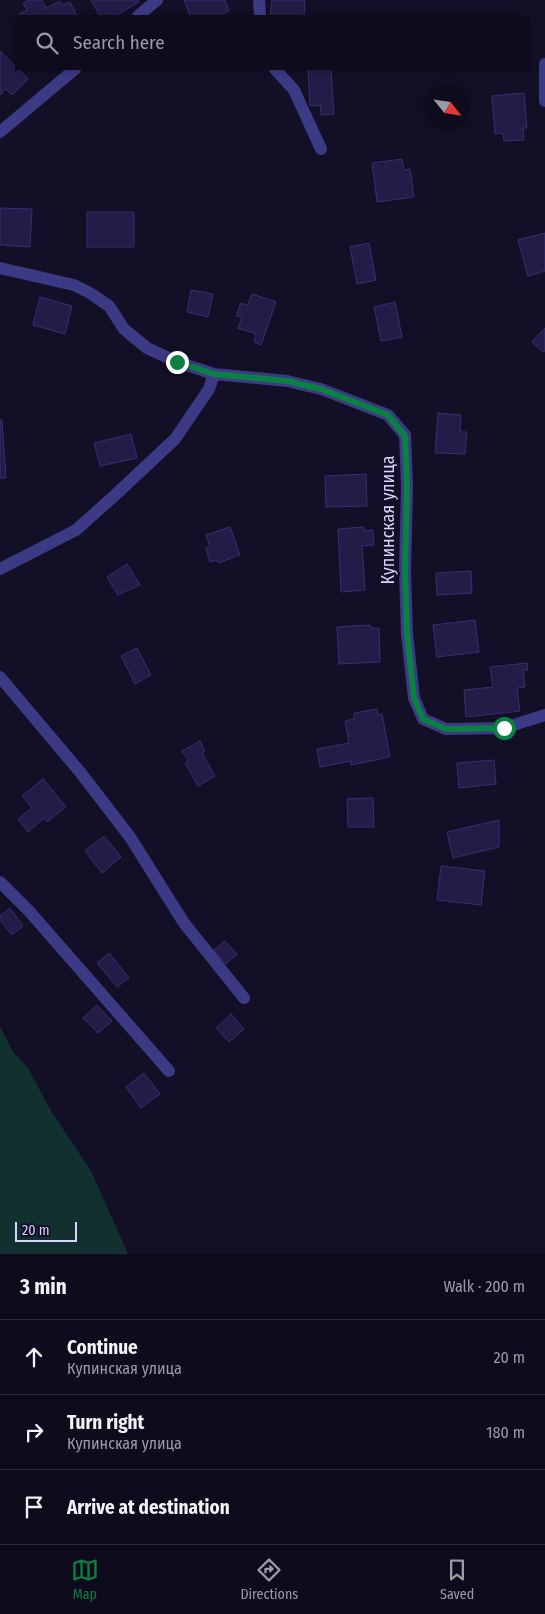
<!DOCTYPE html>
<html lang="en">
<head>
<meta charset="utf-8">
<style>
	:root { --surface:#0e0b1c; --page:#1c1929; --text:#f1f3f6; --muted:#9b9ba3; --line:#2e2b3b; --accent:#0b8043 }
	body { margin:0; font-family:"Fira Sans Condensed",sans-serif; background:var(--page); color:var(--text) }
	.compass { position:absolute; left:425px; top:85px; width:45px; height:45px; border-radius:50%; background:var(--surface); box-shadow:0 2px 8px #0003; rotate:120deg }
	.scale { position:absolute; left:15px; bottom:12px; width:62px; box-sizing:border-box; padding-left:5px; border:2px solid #d9d4ff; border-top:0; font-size:14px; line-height:18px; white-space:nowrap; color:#d9d4ff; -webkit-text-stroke:4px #130f26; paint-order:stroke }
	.stop { position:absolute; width:15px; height:15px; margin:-11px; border:4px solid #0b8043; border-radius:50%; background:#fff }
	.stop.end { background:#0b8043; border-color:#fff; box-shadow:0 1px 5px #0008 }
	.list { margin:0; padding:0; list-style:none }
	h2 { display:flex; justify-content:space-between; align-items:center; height:65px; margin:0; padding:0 20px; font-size:21px }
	h2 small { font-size:16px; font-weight:400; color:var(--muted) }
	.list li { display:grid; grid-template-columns:32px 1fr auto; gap:15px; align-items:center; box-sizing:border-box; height:75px; padding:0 20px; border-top:1px solid var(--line) }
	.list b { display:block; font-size:19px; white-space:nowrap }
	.list p { margin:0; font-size:16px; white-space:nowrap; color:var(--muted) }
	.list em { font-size:16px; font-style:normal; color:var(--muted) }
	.icon { flex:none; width:28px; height:28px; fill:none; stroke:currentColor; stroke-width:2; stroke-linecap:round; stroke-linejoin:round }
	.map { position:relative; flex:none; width:545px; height:1254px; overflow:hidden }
	.search { position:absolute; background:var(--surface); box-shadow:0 2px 8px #0003; left:15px; right:15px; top:15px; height:55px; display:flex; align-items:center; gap:12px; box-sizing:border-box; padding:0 18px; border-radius:0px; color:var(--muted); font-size:19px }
	.sheet { height:290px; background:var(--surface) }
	nav { display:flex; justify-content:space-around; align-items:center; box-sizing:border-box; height:70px; border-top:1px solid var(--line); background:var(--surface); font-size:14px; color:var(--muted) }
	nav a { display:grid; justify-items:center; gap:2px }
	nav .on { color:var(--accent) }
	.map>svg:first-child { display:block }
</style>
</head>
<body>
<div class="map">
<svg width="545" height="1254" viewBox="0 0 545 1254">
	<rect width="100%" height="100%" fill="#130f26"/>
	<!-- green -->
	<path fill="#12302f" d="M0,1026L13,1052L28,1068L51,1111L91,1171L128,1254H0Z"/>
	<!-- building -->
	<path fill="#241b47" stroke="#3b2d73" d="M28,0H42L46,8L60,1L63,5L70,2L77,16H20L19,14L27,10L23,3Z
		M91,0H138L139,2L115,16H100Z
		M184,0H225L229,11L217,16H190Z
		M272,0H305L304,16H270Z
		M0,51L28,79L12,95L6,89L0,95Z
		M308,69H331L334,114L321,115L320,105L310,106Z
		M524,93L527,128H523L524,140L504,141L503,133L495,134L492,96Z
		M402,159L404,170L410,169L414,197L377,202L372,163Z
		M0,208L32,209L30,247L0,245Z
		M87,212H134V247H87Z
		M545,233V271L528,276L518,240Z
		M369,243L376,280L357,284L350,247Z
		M191,290L213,294L208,317L187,312Z
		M252,294L276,302L261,345L254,342L256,334L238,328L242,317L236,316L241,303L248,305Z
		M40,297L72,306L65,334L33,325Z
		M395,302L402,337L381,341L374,307Z
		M545,328V351L543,352L532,342Z
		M438,413L461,415L460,432H467L465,454L435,453Z
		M0,420H2L6,478H0Z
		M131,434L137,458L100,466L94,443Z
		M366,474L367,506L326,507L325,476Z
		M230,527L240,555L218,563L217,560L210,562L206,548L210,547L206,535Z
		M364,527V531L373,530L374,545L362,546L365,590L341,592L338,529Z
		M127,564L140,585L118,595L107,577Z
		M471,571L472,593L437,595L436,573Z
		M475,620L479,652L437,657L433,625Z
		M370,625L371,628H379L380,662L339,664L337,627Z
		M137,648L151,675L135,684L121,656Z
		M527,663L528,670H523L525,687L517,688L520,711L466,717L464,690L493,687L490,667Z
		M377,709L378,715L382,714L390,757L351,765V761L320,767L317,749L349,743L345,721L354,719V713Z
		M200,741L205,751L202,753L215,776L198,786L185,763L188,760L182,751Z
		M494,760L496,784L459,788L457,763Z
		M43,779L66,807L47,822L44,818L28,832L18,819L32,808L22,796Z
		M373,798L374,827H348L347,799Z
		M499,820V847L453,858L447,832Z
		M104,836L121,857L102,873L85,851Z
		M441,866L485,871L481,905L437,900Z
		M10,908L23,926L12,935L0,920V916Z
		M225,941L237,954L226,964L214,950Z
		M109,953L129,978L117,987L97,963Z
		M97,1005L112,1021L98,1033L83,1018Z
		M231,1014L244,1029L229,1042L216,1028Z
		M144,1073L160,1094L141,1108L126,1087Z"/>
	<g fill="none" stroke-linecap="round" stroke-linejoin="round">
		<!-- street -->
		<path stroke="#3d3a85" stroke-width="12" d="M259,0L260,16
			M138,16L157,0
			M545,64V101
			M275,69L294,90L321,149
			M0,132L75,69
			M0,268L74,285L90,293L109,306L124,329L147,348L177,362L214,374L287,381L321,389L388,415L405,435L407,486L405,572L407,634L414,698L423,719L446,729L504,728L545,715
			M0,569L76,530L113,497L175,439L209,389L214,374
			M0,677L80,772L130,837L184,923L244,998
			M0,882L29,911L169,1071"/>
	</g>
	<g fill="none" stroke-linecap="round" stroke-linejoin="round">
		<!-- route -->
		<path stroke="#0b8043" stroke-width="6" d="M177,362L214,374L287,381L321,389L388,415L405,436L407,486L405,572L407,634L414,698L423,719L446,729L504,728"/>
	</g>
	<g text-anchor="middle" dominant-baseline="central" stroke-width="4.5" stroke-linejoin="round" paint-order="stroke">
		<!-- street labels -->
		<g font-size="18" fill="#d9d4ff" stroke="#130f26">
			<text transform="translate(388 520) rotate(-90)">Купинская улица</text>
		</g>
	</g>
</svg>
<svg class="compass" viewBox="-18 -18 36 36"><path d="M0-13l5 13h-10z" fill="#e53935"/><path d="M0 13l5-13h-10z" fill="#9b9ba3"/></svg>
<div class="scale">20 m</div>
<div class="stop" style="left:504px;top:728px"></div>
<div class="stop end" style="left:177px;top:362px"></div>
<div class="search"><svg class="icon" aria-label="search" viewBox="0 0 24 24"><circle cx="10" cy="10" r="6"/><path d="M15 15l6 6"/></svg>Search here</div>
</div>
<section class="sheet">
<h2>3 min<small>Walk · 200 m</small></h2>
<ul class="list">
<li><svg class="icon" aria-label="ahead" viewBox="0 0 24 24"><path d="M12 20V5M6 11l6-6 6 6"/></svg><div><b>Continue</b><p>Купинская улица</p></div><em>20 m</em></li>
<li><svg class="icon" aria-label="right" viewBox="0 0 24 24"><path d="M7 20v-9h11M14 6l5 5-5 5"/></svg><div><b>Turn right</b><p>Купинская улица</p></div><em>180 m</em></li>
<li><svg class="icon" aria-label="arrive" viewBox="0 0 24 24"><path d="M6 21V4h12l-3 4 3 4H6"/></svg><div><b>Arrive at destination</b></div></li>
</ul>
</section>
<nav>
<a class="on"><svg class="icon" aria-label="map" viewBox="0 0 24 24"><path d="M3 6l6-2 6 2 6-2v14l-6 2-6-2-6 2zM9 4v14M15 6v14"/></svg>Map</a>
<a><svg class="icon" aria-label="directions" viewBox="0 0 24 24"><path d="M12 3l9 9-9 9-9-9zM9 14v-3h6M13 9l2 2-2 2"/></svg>Directions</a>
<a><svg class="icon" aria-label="saved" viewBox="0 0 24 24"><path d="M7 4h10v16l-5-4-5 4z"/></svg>Saved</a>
</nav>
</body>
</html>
